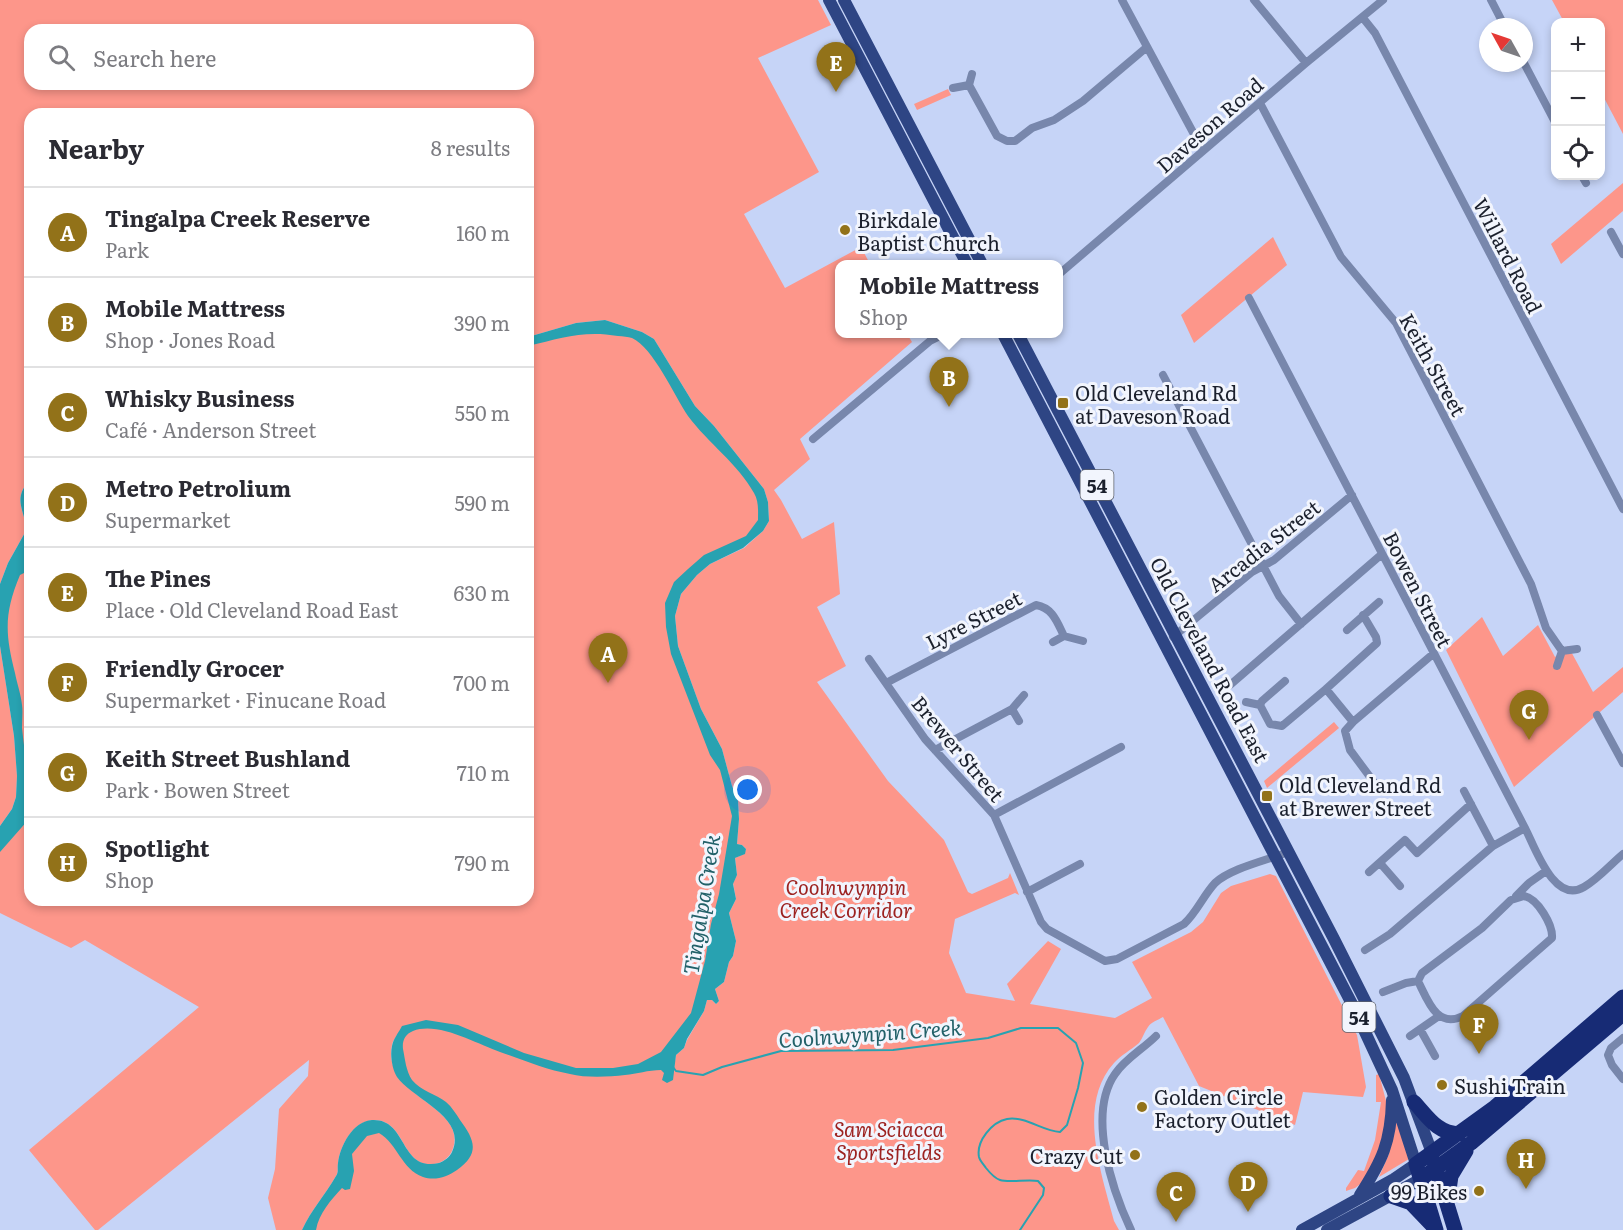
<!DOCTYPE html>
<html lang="en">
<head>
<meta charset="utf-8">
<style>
	:root { --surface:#fff; --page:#f7f7f7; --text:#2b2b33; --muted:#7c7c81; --line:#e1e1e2; --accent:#927219 }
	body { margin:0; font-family:Literata,serif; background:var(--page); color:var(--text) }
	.controls { position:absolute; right:18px; top:18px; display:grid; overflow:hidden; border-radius:12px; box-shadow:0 3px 9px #0003 }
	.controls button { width:54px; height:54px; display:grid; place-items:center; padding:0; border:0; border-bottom:2px solid var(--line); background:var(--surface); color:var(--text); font:30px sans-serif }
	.compass { position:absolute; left:1479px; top:18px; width:54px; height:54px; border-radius:50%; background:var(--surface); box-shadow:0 3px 9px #0003; rotate:310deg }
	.you { position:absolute; left:748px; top:790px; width:21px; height:21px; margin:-15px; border:4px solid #fff; border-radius:50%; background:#1a73e8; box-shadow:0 0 0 9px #1a73e833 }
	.badge { display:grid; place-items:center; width:39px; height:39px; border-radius:50%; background:var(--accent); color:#fff; font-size:20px; font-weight:700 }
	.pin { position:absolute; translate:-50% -50px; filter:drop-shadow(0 2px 3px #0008) }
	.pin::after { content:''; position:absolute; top:32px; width:21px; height:18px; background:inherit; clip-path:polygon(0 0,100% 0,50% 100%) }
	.popup { position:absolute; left:835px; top:260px; width:228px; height:78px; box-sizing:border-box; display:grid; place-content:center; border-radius:12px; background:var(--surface); filter:drop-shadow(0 2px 4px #0005); font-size:20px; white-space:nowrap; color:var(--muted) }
	.popup b { font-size:22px; color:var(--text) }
	.popup::after { content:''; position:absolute; left:50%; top:100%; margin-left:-12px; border:12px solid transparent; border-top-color:var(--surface) }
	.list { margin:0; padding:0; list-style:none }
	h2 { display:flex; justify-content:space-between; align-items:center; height:78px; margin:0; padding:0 24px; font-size:26px }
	h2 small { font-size:20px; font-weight:400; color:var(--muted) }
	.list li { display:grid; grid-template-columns:39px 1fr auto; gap:18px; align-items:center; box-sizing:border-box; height:90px; padding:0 24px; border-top:2px solid var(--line) }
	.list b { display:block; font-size:22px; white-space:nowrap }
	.list p { margin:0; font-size:20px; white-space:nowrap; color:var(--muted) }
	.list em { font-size:20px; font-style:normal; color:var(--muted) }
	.icon { flex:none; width:33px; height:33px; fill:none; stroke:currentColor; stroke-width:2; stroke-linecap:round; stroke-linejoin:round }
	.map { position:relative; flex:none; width:1623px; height:1230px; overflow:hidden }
	.search { position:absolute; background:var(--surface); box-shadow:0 3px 9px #0003; left:24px; top:24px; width:510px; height:66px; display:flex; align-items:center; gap:15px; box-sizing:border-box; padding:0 21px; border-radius:18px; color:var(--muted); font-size:22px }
	.panel { position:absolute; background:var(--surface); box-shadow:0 3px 9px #0003; left:24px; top:108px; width:510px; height:798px; border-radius:18px }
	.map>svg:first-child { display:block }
</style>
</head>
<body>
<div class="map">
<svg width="1623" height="1230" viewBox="0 0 1623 1230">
	<rect width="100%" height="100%" fill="#c6d4f7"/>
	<!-- green -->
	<path fill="#fd968a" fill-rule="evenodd" d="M0,0H818L831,25L758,58L819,172L744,214L785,288L861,247L870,264H840V334H907L912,342L800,439L810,459L774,490L781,500L802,539L834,522L840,594L817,607L846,666L817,682L888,781L944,840L968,892L972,894L1008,878L1010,873L1019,895L1015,893L955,919L949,953L966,993L1015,1001L1007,984L1048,941L1061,949L1030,1004L1115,1018L1152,998L1132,962L1191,932L1203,922L1221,893L1231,886L1270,874L1276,876L1357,1035L1366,1087L1363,1097L1303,1092L1295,1125L1199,1086L1163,1017C1158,1020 1151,1022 1148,1027C1144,1032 1143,1038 1139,1043C1131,1050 1121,1055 1114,1063C1076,1105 1102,1174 1114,1221L1119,1230H310L321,1207L340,1184L349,1149L365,1131L378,1127C399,1142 408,1181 442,1168C447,1166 453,1160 458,1156L462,1139L456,1124L402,1074L397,1042L405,1030L401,1029C398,1034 393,1040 392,1045C381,1098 471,1106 452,1151C450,1156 444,1161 439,1163C400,1173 408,1119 373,1120C353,1121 340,1146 338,1163C337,1169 339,1171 336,1176C325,1195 311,1210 302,1230H276L268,1198L275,1169L279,1109L308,1076L309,1060L98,1230H95L29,1150L199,1007L85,940L71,948L0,913V835L19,804L22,760L16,713L1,631L4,598L14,565L30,535V900H528V343L583,327L614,330L643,339L662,364L690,411L762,494L763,520L749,538L702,563L677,589L670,613L674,646L696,705L711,737L736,812L729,883L714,974L696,1016L665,1054L674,1068L676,1055L684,1048L687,1040L704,1011L707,1000H712L716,1004L719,1001L715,989L724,982L729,962L733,956L736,941L729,913L736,899L733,883L737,875L735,858L744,854L746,849L742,845L737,844L739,819L738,801L732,786L722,749L701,709L678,646L675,616L681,594L697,575L710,564L744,548L763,531L769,521L768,502L764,489L714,426L695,406L654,339L642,332L605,320L576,323L528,337V114H30V480C13,498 23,508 27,529L8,563L0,584ZM30,30H528V84H30Z
		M1552,0H1623V134L1601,92L1600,22H1564Z
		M948,89L951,95L917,110L914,104Z
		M1623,183V211L1561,264L1551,244Z
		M1273,237L1287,265L1194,343L1181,315Z
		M1482,617L1503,656L1538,625L1555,657L1568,646L1593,692L1623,667V692L1514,787L1446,650Z
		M0,646L14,736L17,776L16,797L12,809L0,826Z
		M1334,722L1339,728L1267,788L1264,781Z
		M1379,1074L1386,1101L1387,1128L1367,1179L1355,1188L1346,1191V1188L1358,1170L1364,1171L1375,1140L1381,1102H1376V1075Z
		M1395,1111L1409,1159L1379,1177L1389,1154Z"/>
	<!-- water -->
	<path fill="#28a2b1" d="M605,320L642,332L654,339L695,406L714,426L764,489L768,502L769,521L763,531L743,548L710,564L697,575L681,594L675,616L678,646L701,709L722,749L732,786L738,801L739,819L737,844L742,845L746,849L745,854L735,858L737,875L733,884L736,899L729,913L736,941L733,956L729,962L724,982L715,989L719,1001L716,1004L712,1000H707L704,1011L687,1039L684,1048L676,1055L673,1080L667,1083L662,1080L664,1073L661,1070C648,1070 637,1074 625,1075C608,1077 586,1078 570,1074C546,1070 523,1060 500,1052C477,1044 438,1021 413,1031C405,1034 402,1041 403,1049C405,1059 406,1071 412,1080C421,1091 436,1094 446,1102C452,1107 456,1114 460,1120C474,1139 481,1153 457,1170C447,1177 435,1181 423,1177C401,1169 398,1144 379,1133L367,1136L352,1154L354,1171L350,1189L345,1190L342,1188C331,1200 319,1213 316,1230H302C311,1210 325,1195 336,1176C339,1171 337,1169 338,1163C340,1146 353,1121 372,1120C408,1118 399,1172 439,1163C444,1161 450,1157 452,1152C468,1117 412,1099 397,1077C392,1069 390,1055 392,1046C393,1039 399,1032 402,1026L426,1020L458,1025L524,1053L576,1068H613L638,1064L661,1052L691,1013L705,961L711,924L719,894L732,816L720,770L710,755L671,654L666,627L665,603L674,582L688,569L704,555L746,536L758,520C758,512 759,501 754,493C738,464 708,443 688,416C675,397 653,347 632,338C628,337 623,336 618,336C584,330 561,338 528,346V337L576,323Z
		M30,480V566L28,571L20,575C4,613 5,634 15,673C17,684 21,694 22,705C23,712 22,720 22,728C25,759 32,788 29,819L0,852V826L12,809L16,797L17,776L14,736L0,646V584L8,563L27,529C23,508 13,498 30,480Z"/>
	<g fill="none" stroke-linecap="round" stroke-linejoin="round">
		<!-- stream -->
		<path stroke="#28a2b1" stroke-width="2" d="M673,1067L676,1071L703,1075L722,1067L781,1051L893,1050L988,1038L1021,1028H1058L1076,1043L1083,1063L1078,1088L1067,1125L1060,1132C1042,1131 1026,1116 1007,1119C992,1122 976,1141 979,1157C980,1161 984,1165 986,1168C990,1173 994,1178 1000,1180C1009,1183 1027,1179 1038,1181L1044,1188L1043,1195L1020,1230"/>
		<!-- street -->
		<path stroke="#7887ac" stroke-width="8" d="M1122,0L1203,151
			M1254,0L1306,63
			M1491,0L1505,27
			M1363,18L1375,33L1623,509
			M1524,63L1556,124
			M969,85L997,136L1007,141H1015L1032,128L1054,120L1083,101L1147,47
			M953,88L969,85L972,74
			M1260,103L1341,257L1396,323L1531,584L1546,628L1562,651
			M1582,176L1586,183
			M1611,232L1623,254
			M1058,275L1306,63L1383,0
			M1249,298L1525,828C1535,847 1554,905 1584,887C1598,879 1611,864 1623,854
			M1163,375L1279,596L1301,624
			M813,439L930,341L944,334
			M1347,630L1379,602
			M1173,637L1252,572L1274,560L1352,495
			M1053,642L1064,636L1083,641
			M869,659L925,739L994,815L1041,922L1047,929L1105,961L1117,959L1184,924C1197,912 1203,896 1215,883C1231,868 1268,860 1288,852
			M1557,666L1562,651L1577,649
			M1285,681L1262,701L1260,705L1270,724L1282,726L1326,689
			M886,683L1036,605C1053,608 1057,622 1064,636
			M1230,685L1382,554
			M1246,702L1260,705
			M1597,715L1623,763
			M1019,721L1012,709L1024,695
			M1353,722L1326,689L1377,643L1376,637L1363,615
			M935,750L1012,709
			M1379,789L1350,750L1345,731L1353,722L1433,654
			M1464,791L1493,846
			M994,815L1121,747
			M1380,863L1400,886
			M1369,872L1405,840L1417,853L1471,804
			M1027,892L1080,864
			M1516,896L1529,883L1546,871
			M1524,896C1538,899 1553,925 1552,938L1463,1016C1437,1029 1428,1001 1418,981L1422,973L1482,928L1511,900Z
			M1365,950L1390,934L1493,846L1525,828
			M1383,992L1406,983L1418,981
			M1420,1029L1435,1056
			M1410,1036L1439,1016
			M1623,1038L1611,1048L1608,1055L1612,1065L1623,1079
			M1131,1230C1112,1190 1087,1114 1115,1074C1125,1059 1143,1049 1156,1036"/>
		<!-- primary -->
		<path stroke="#2e4584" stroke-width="12" d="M829,0L967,264
			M844,0L982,264
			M1003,334L1352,1004L1392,1090L1416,1164L1394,1179L1302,1230
			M1018,334L1334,939L1404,1078L1432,1153
			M1360,1195C1382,1161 1391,1142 1392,1100
			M1327,1230L1421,1179"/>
		<!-- highway -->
		<path stroke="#172b75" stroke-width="15" d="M1414,1102C1428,1117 1437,1133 1459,1134
			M1434,1162L1455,1230
			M1421,1179L1471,1143L1623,1014
			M1391,1196L1411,1203L1432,1225
			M1448,1197L1451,1176L1466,1151
			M1436,1230L1416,1164L1495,1107L1623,997"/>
	</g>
	<!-- markers -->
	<g fill="#927219" stroke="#f2f5fd" stroke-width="2">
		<circle cx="845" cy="230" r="6"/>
		<rect x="1057" y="397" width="12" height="12" rx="3"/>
		<rect x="1261" y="790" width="12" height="12" rx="3"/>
		<circle cx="1442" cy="1085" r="6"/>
		<circle cx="1142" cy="1107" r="6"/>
		<circle cx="1135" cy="1155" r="6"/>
		<circle cx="1479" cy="1191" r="6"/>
	</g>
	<g text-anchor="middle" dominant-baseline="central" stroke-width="6" stroke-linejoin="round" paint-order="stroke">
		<!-- shield labels -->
		<g fill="#f2f5fd" stroke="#5c606b" stroke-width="1.5">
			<rect x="1080.5" y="470" width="33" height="30" rx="4.5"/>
			<rect x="1342.5" y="1002" width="33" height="30" rx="4.5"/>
		</g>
		<g font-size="18" font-weight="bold" fill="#1b202d">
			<text x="1097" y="485">54</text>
			<text x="1359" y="1017">54</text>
		</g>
		<!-- street labels -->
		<g font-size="20" fill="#1b202d" stroke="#f2f5fd">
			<text transform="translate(1209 124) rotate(-41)">Daveson Road</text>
			<text transform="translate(1509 255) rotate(63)">Willard Road</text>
			<text transform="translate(1434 364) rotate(61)">Keith Street</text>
			<text transform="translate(1263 545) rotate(-38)">Arcadia Street</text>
			<text transform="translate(1419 589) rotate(63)">Bowen Street</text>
			<text transform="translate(973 619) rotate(-27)">Lyre Street</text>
			<text transform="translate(1211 659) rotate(62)">Old Cleveland Road East</text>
			<text transform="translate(959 748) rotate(50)">Brewer Street</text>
		</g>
		<!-- poi labels -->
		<g font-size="20" fill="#1b202d" stroke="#f2f5fd" text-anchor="start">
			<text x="857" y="219">Birkdale<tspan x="857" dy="23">Baptist Church</tspan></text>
			<text x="1075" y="392">Old Cleveland Rd<tspan x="1075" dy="23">at Daveson Road</tspan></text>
			<text x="1279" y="784">Old Cleveland Rd<tspan x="1279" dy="23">at Brewer Street</tspan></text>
			<text x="1454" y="1085">Sushi Train</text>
			<text x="1154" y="1096">Golden Circle<tspan x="1154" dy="23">Factory Outlet</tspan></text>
			<text x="1123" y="1155" text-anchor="end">Crazy Cut</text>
			<text x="1467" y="1191" text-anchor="end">99 Bikes</text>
		</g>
		<!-- park labels -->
		<g font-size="20" font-style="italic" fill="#9d2220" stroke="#f2f5fd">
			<text x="846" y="886">Coolnwynpin<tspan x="846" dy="23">Creek Corridor</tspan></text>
			<text x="889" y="1128">Sam Sciacca<tspan x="889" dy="23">Sportsfields</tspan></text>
		</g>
		<!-- water labels -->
		<g font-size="21" font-style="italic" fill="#226169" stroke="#f2f5fd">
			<text transform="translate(700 904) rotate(-81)">Tingalpa Creek</text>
			<text transform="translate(870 1032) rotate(-4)">Coolnwynpin Creek</text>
		</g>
	</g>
</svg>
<div class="controls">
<button>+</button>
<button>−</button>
<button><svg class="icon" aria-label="locate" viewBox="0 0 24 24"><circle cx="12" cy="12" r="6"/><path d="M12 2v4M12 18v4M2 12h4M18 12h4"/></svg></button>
</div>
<svg class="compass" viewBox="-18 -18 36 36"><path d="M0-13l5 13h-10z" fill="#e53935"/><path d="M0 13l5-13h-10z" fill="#7c7c81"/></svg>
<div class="you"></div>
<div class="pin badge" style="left:608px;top:683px">A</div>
<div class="pin badge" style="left:949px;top:407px">B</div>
<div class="popup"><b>Mobile Mattress</b>Shop</div>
<div class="pin badge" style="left:1176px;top:1222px">C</div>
<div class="pin badge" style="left:1248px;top:1212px">D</div>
<div class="pin badge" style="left:836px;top:92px">E</div>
<div class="pin badge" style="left:1479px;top:1054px">F</div>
<div class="pin badge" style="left:1529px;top:740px">G</div>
<div class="pin badge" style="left:1526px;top:1189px">H</div>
<div class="search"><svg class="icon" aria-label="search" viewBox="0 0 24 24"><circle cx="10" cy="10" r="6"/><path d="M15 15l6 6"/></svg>Search here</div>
<section class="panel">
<h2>Nearby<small>8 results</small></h2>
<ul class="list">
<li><span class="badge">A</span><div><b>Tingalpa Creek Reserve</b><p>Park</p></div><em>160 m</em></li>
<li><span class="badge">B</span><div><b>Mobile Mattress</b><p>Shop · Jones Road</p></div><em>390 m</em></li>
<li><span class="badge">C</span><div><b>Whisky Business</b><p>Café · Anderson Street</p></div><em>550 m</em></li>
<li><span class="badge">D</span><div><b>Metro Petrolium</b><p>Supermarket</p></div><em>590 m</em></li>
<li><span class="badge">E</span><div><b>The Pines</b><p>Place · Old Cleveland Road East</p></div><em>630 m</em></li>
<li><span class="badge">F</span><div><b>Friendly Grocer</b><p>Supermarket · Finucane Road</p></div><em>700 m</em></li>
<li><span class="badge">G</span><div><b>Keith Street Bushland</b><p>Park · Bowen Street</p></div><em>710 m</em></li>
<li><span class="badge">H</span><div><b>Spotlight</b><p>Shop</p></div><em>790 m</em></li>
</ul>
</section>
</div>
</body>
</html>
